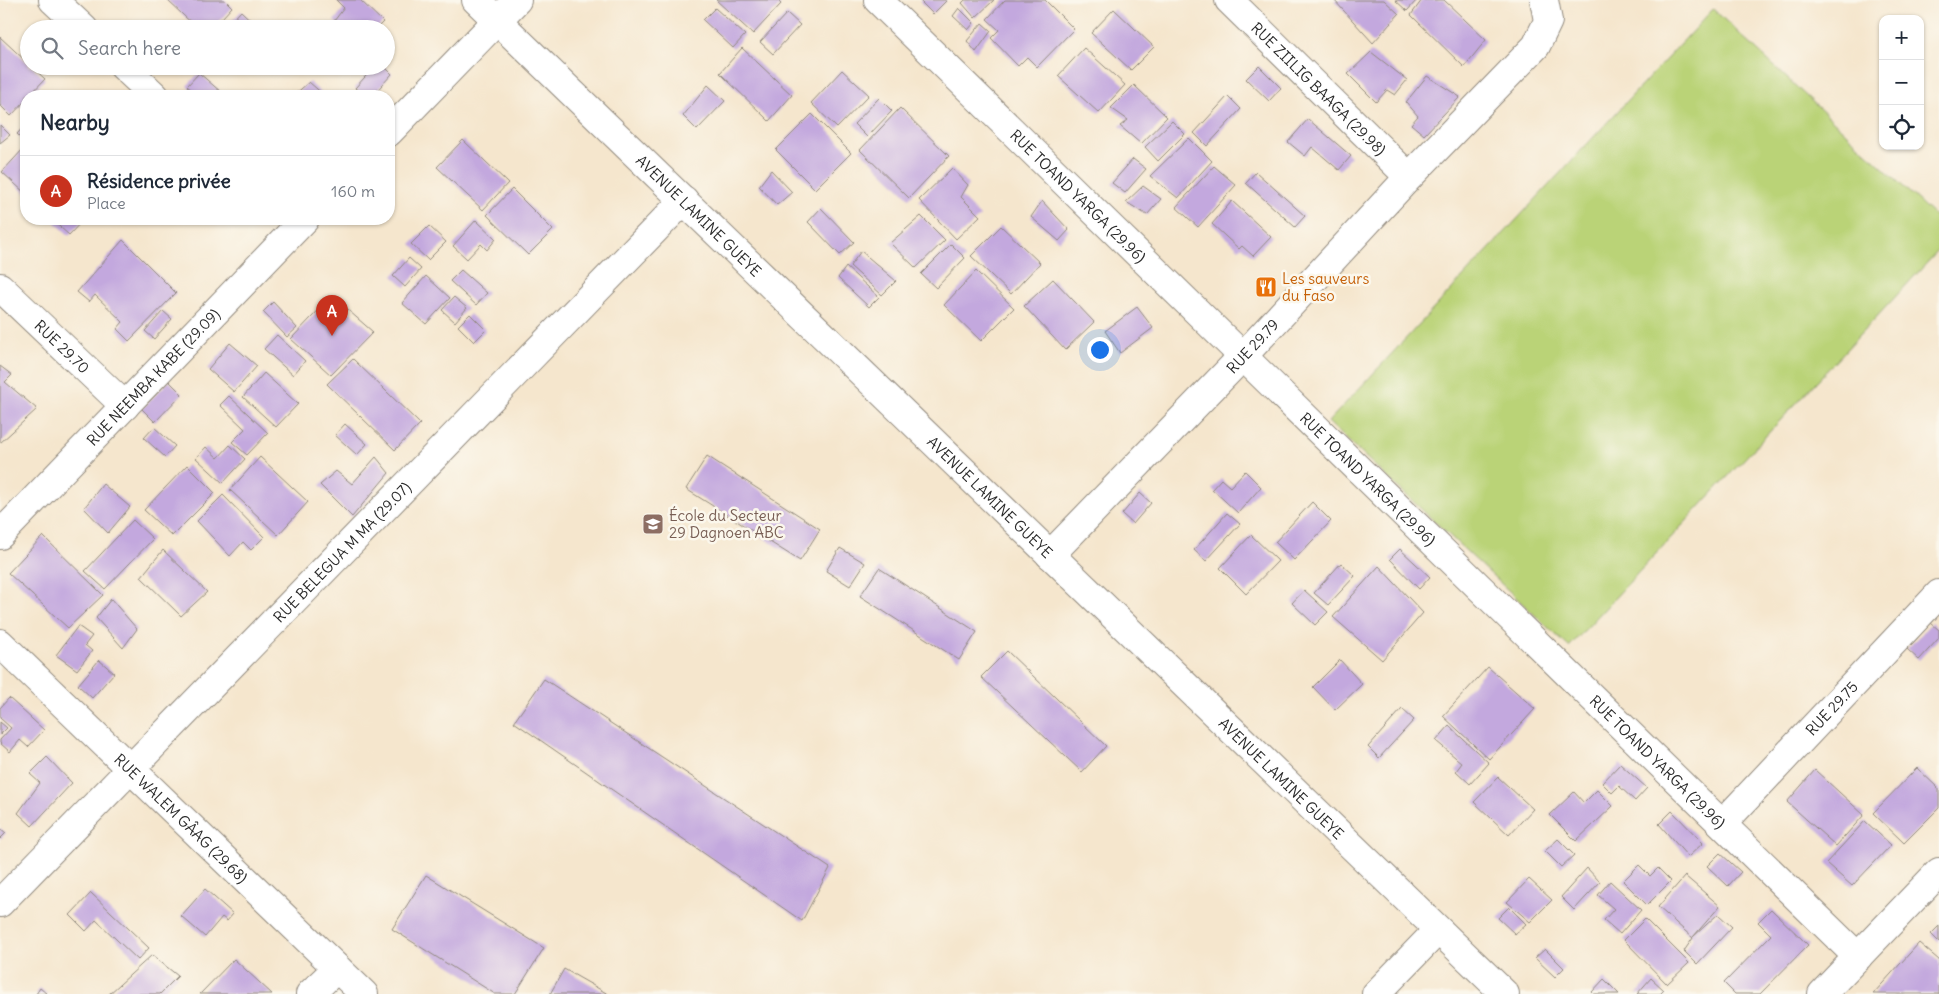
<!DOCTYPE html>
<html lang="en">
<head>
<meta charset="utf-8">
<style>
	:root { --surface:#fff; --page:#f6f6f7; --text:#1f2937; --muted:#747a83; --line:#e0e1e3; --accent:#c8321e }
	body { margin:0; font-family:Delius,sans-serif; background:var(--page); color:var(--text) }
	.controls { position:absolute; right:15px; top:15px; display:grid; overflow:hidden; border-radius:10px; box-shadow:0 1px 4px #0004 }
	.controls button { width:45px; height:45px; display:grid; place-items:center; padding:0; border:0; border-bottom:1px solid var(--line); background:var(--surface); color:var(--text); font:25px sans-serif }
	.you { position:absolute; left:1099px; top:349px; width:18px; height:18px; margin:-12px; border:4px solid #fff; border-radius:50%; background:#1a73e8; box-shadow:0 0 0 8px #1a73e833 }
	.badge { display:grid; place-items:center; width:32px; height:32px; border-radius:50%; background:var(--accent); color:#fff; font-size:16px; font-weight:700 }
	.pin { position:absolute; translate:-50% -41px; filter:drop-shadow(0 1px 2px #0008) }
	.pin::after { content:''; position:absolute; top:26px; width:18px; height:15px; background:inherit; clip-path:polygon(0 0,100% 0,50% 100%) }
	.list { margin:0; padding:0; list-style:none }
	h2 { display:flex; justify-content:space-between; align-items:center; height:65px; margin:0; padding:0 20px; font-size:21px }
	h2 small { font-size:16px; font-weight:400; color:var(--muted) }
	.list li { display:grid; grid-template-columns:32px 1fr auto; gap:15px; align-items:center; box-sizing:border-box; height:70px; padding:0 20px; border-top:1px solid var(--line) }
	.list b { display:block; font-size:19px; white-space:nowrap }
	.list p { margin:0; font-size:16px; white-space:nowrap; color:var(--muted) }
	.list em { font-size:16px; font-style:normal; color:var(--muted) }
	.icon { flex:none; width:28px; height:28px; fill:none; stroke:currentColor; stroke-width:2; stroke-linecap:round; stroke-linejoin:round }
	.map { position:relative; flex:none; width:1939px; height:994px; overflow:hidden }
	.search { position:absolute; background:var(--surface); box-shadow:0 1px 4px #0004; left:20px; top:20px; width:375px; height:55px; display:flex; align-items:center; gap:12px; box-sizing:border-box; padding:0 18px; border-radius:28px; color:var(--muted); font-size:19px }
	.panel { position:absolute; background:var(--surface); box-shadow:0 1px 4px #0004; left:20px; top:90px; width:375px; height:135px; border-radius:20px }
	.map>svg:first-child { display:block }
</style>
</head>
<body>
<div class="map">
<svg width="1939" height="994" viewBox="0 0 1939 994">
	<rect width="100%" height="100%" fill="#fbf7ec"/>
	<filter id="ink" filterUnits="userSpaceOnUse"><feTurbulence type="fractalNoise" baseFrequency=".02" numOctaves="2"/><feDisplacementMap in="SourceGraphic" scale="10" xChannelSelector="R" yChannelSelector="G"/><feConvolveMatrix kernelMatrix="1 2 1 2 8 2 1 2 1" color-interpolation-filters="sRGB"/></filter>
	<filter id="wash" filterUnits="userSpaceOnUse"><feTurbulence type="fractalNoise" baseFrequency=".0096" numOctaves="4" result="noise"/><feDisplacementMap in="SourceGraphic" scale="20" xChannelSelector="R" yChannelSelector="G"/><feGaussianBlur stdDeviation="1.12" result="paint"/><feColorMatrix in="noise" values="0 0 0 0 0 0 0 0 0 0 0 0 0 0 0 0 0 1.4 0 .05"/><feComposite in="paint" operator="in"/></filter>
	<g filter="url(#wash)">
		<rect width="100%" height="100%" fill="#f5e6cd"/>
		<!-- green -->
		<path fill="#bad377" stroke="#727f51" d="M1713,9L1939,220V250L1569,647L1328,422Z"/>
		<g id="blocks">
			<!-- building -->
			<path fill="#c3a8de" d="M167,0H225L232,7L212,29H198Z
				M336,0H360L383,22L376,29H342L334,21L344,8Z
				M716,0H777L781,4L753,34Z
				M919,0H947L933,14Z
				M965,0H994L975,18L962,3Z
				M1005,0H1045L1074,29L1037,67L1027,57L1018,66L991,38L999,30L987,19Z
				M1334,0H1384L1399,14L1373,43Z
				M1395,0H1417L1407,11Z
				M1422,0H1444L1486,40L1464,67L1411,15Z
				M715,8L745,35L733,48L703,20Z
				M959,8L974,23L968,30L953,16Z
				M1114,9L1154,47L1131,70L1091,33Z
				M241,11L260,29H236L230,23Z
				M787,13L800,25L773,54L760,42Z
				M982,23L991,31L976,52L967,41Z
				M0,37L29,64V66H31L45,79L29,96H26V100L11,116L0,105Z
				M742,48L792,95L769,121L720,73Z
				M1084,48L1125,85L1099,113L1058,76Z
				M1371,52L1407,80L1395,95L1387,90L1376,102L1348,74Z
				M375,66H384L392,74L372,96H364L355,88Z
				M1259,66L1281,88L1269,101L1246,79Z
				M842,70L869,95L837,128L811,103Z
				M199,73L221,92L217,96H199L187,86Z
				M1427,76L1460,97L1424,135L1411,124L1418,116L1406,102Z
				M309,82L325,96H293Z
				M708,85L725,101L697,130L683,116Z
				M1134,85L1167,117L1141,144L1120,126L1128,120L1111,108Z
				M1228,96L1241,109L1207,146L1194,133Z
				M879,98L892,111L867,137L854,124Z
				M900,108L949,156L909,198L860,150Z
				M812,114L851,153L815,189L776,150Z
				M1308,119L1351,156L1339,170L1312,147L1305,156L1288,142Z
				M1172,121L1185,134L1158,161L1145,147Z
				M0,125L10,135L0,143Z
				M25,125L26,126V142L17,134Z
				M1189,138L1212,161L1178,198L1150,176Z
				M463,140L508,183L483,210L437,167Z
				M24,148L26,150V194L2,172Z
				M1133,159L1146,169L1125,193L1112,183Z
				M1214,166L1236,185L1198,227L1176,207Z
				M952,168L968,185L961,197L980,216L956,239L919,200Z
				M771,170L792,192L777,205L759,186Z
				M1256,172L1305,216L1295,227L1246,183Z
				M1143,186L1161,199L1147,215L1126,202Z
				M512,189L553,230L528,255L487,215Z
				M1042,201L1069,230L1059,241L1031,217Z
				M1232,201L1271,237L1253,256L1242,246L1239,249L1212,224Z
				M821,208L854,242L840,255L808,222Z
				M921,216L945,240L916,268L890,243Z
				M51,219H84L69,235Z
				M476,220L496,239L487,250L481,244L467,259L453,246Z
				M429,226L446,242L428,260L411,244Z
				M1001,226L1040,263L1011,294L971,256Z
				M123,240L176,293L129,341L117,329L123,322L95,295L89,302L77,292Z
				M951,244L965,258L936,288L921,274Z
				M861,251L896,281L882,295L850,266Z
				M409,258L421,269L405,287L393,276Z
				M846,267L879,297L869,307L838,278Z
				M461,270L487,293L476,305L450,281Z
				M976,271L1014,308L981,341L944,305Z
				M426,276L450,298L426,324L402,303Z
				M1053,279L1094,322L1065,350L1024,306Z
				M332,296L373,332L331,375L291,339Z
				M454,297L467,308L455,322L442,310Z
				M273,302L297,328L287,337L263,312Z
				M1137,307L1153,328L1120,353L1105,331Z
				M163,311L172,319L154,339L145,331Z
				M470,314L486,330L474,342L458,326Z
				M277,335L305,361L293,375L264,349Z
				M230,343L257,366L234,392L208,369Z
				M353,359L420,424L395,450L327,384Z
				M0,366L12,375L5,382L37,409L0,443Z
				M264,373L298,404L276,427L243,397Z
				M169,381L182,394L155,422L142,409Z
				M229,396L268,433L247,455L232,442L245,429L220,405Z
				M345,424L367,444L357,455L335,435Z
				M154,427L175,446L165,457L144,438Z
				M230,445L245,459L223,483L196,458L206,447L218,458Z
				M707,456L820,529L800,561L686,489Z
				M260,457L308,502L278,535L230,490Z
				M376,457L389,473L352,517L320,485L336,471L352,484Z
				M187,465L215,493L172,536L144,510Z
				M1245,471L1261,487L1238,513L1212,489L1221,479L1230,487Z
				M103,484L130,507L108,533L84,508Z
				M1140,493L1151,503L1133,524L1122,514Z
				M223,495L264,537L251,550L243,542L230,556L197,521Z
				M1312,502L1331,521L1294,560L1275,542Z
				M1227,513L1240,524L1206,561L1194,550Z
				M133,520L153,539L105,589L85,571Z
				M1251,535L1278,561L1246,594L1220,568Z
				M43,536L103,595L68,628L8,573Z
				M840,548L865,563L850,586L826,571Z
				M1400,549L1430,577L1419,589L1390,559Z
				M163,550L207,592L181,616L141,577Z
				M1341,563L1355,576L1328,605L1314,593Z
				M1379,566L1423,613L1382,660L1333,617Z
				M879,568L977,632L959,660L860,596Z
				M1304,590L1328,612L1315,625L1292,603Z
				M111,599L137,629L123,648L96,618Z
				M1931,623L1939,630V638L1919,660L1907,649Z
				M78,626L92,636L85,645L92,651L77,670L56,655Z
				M1007,651L1106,746L1082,772L981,677Z
				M99,660L114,673L92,698L78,685Z
				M1340,660L1362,684L1335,710L1313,687Z
				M1488,667L1535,709L1489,759L1443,716Z
				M544,679L830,868L802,921L514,722Z
				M9,698L44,730L28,747L20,740L10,752L0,743V740L11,728L0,718V708Z
				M1402,709L1414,720L1379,758L1368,747Z
				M0,722L7,728L0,735Z
				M1449,726L1489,763L1470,784L1456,771L1462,763L1436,741Z
				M47,757L72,783L32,826L18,813L40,783L30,774Z
				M1620,764L1647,788L1635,801L1619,786L1612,793L1602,783Z
				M1917,768L1939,789V808L1904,843L1873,813Z
				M1815,770L1864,815L1836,846L1787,802Z
				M1498,777L1533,809L1509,835L1474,802Z
				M1597,790L1613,806L1576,841L1550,815L1574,792L1584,803Z
				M1672,811L1703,843L1688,857L1659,824Z
				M1865,821L1891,845L1852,886L1826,863Z
				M0,828L6,833L0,839Z
				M1558,839L1574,855L1561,867L1545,851Z
				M1720,853L1741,872L1728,886L1707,866Z
				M1639,865L1650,876L1658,868L1671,881L1647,905L1623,881Z
				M1587,868L1600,882L1574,910L1561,897Z
				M426,875L544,948L515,994H495L392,929Z
				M1685,876L1720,906L1693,937L1718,914L1732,927L1697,964L1684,951L1693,938L1658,907Z
				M1529,879L1552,900L1530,922L1507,902Z
				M1610,881L1641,910L1620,934L1604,920L1614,909L1598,895Z
				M205,889L233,914L227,921L222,917L205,937L181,916Z
				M91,893L149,948L138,960L96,920L86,931L70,915Z
				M1509,907L1526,924L1515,934L1498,918Z
				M1771,909L1808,945L1760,994H1735L1724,983L1771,935L1758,922Z
				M1645,919L1689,963L1667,984L1624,940Z
				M1939,926V942L1931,934Z
				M1919,943L1939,960V994H1873Z
				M1545,949L1564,968L1555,977L1535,958Z
				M152,955L178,976L160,994H109Z
				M234,959L272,994H200Z
				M564,969L608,994H550Z
				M1651,978L1664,990L1660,994H1637Z
				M1604,979L1619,994H1594L1592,992Z
				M40,988L47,994H36Z"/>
		</g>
	</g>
	<g filter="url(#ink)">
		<use href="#blocks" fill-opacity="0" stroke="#90887c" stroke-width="1"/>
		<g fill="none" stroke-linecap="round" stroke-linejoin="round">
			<!-- minor casing -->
			<g stroke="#90887c" stroke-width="30">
				<g id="minor">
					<path d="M53,0L84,29"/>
					<path id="s1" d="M476,0L1505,994"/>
					<path id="s2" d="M878,0L1858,957"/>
					<path id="s3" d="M1229,0L1409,177"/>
					<path d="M123,66L155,96"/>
					<path d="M389,132L517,0"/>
					<path id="s4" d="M0,287L125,406"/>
					<path id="s5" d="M0,535L305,219"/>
					<path id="s6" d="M1050,555L1243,356L1409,177L1536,46L1548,21L1544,0"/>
					<path id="s7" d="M0,643L364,994"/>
					<path id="s8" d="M1723,823L1939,594"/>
					<path id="s9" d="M0,903L684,200"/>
					<path d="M310,994L337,968"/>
					<path d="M1376,994L1438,930"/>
					<path d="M1822,994L1939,872"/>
				</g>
			</g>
			<!-- minor -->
			<use href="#minor" stroke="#fff" stroke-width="28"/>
		</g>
	</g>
	<!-- icons -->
	<defs>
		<g id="restaurant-square" transform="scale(1.125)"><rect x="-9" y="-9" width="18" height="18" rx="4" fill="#e8710a" stroke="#fbf7ec"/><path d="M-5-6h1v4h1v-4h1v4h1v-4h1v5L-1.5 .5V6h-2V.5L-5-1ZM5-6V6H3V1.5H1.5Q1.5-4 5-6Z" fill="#fff"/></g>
		<g id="school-square" transform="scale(1.125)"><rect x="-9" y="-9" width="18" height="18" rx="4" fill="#8d6e63" stroke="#fbf7ec"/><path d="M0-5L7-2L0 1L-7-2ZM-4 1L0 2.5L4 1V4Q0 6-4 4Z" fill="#fff"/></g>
	</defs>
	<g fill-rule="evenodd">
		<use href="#restaurant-square" x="1266" y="287"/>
		<use href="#school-square" x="653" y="524"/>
	</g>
	<g text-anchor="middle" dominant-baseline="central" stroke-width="5" stroke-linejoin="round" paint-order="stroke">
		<!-- street labels -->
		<g font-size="15" fill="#2b2b2b" stroke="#fbf7ec">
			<text stroke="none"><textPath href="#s3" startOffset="126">RUE ZIILIG BAAGA (29.98)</textPath></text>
			<text stroke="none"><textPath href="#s2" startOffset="280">RUE TOAND YARGA (29.96)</textPath></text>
			<text stroke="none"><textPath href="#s1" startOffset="310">AVENUE LAMINE GUEYE</textPath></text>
			<text stroke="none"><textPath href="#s4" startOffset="86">RUE 29.70</textPath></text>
			<text stroke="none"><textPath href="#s6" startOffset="291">RUE 29.79</textPath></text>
			<text stroke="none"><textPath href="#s5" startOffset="220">RUE NEEMBA KABE (29.09)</textPath></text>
			<text stroke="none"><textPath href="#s2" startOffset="685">RUE TOAND YARGA (29.96)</textPath></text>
			<text stroke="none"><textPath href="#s1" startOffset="715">AVENUE LAMINE GUEYE</textPath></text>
			<text stroke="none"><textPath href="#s9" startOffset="490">RUE BELEGUA M MA (29.07)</textPath></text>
			<text stroke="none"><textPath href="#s8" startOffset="158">RUE 29.75</textPath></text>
			<text stroke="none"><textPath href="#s2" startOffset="1090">RUE TOAND YARGA (29.96)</textPath></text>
			<text stroke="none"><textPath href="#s1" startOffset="1120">AVENUE LAMINE GUEYE</textPath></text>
			<text stroke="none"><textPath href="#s7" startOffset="252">RUE WALEM GÂAG (29.68)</textPath></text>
		</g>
		<!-- food labels -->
		<g font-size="15" fill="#c56008" stroke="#fbf7ec" text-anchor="start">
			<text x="1282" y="278">Les sauveurs<tspan x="1282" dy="17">du Faso</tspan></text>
		</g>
		<!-- education labels -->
		<g font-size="15" fill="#785e54" stroke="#fbf7ec" text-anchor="start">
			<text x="669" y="515">École du Secteur<tspan x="669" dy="17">29 Dagnoen ABC</tspan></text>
		</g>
	</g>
</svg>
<div class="controls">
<button>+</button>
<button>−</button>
<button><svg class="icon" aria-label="locate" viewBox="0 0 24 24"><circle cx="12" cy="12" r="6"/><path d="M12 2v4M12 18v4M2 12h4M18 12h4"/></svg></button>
</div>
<div class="you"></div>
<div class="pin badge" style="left:332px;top:336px">A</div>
<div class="search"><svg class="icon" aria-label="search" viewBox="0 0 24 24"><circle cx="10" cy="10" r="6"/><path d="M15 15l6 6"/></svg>Search here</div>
<section class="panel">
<h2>Nearby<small></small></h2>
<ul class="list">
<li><span class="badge">A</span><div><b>Résidence privée</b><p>Place</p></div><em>160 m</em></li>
</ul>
</section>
</div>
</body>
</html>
